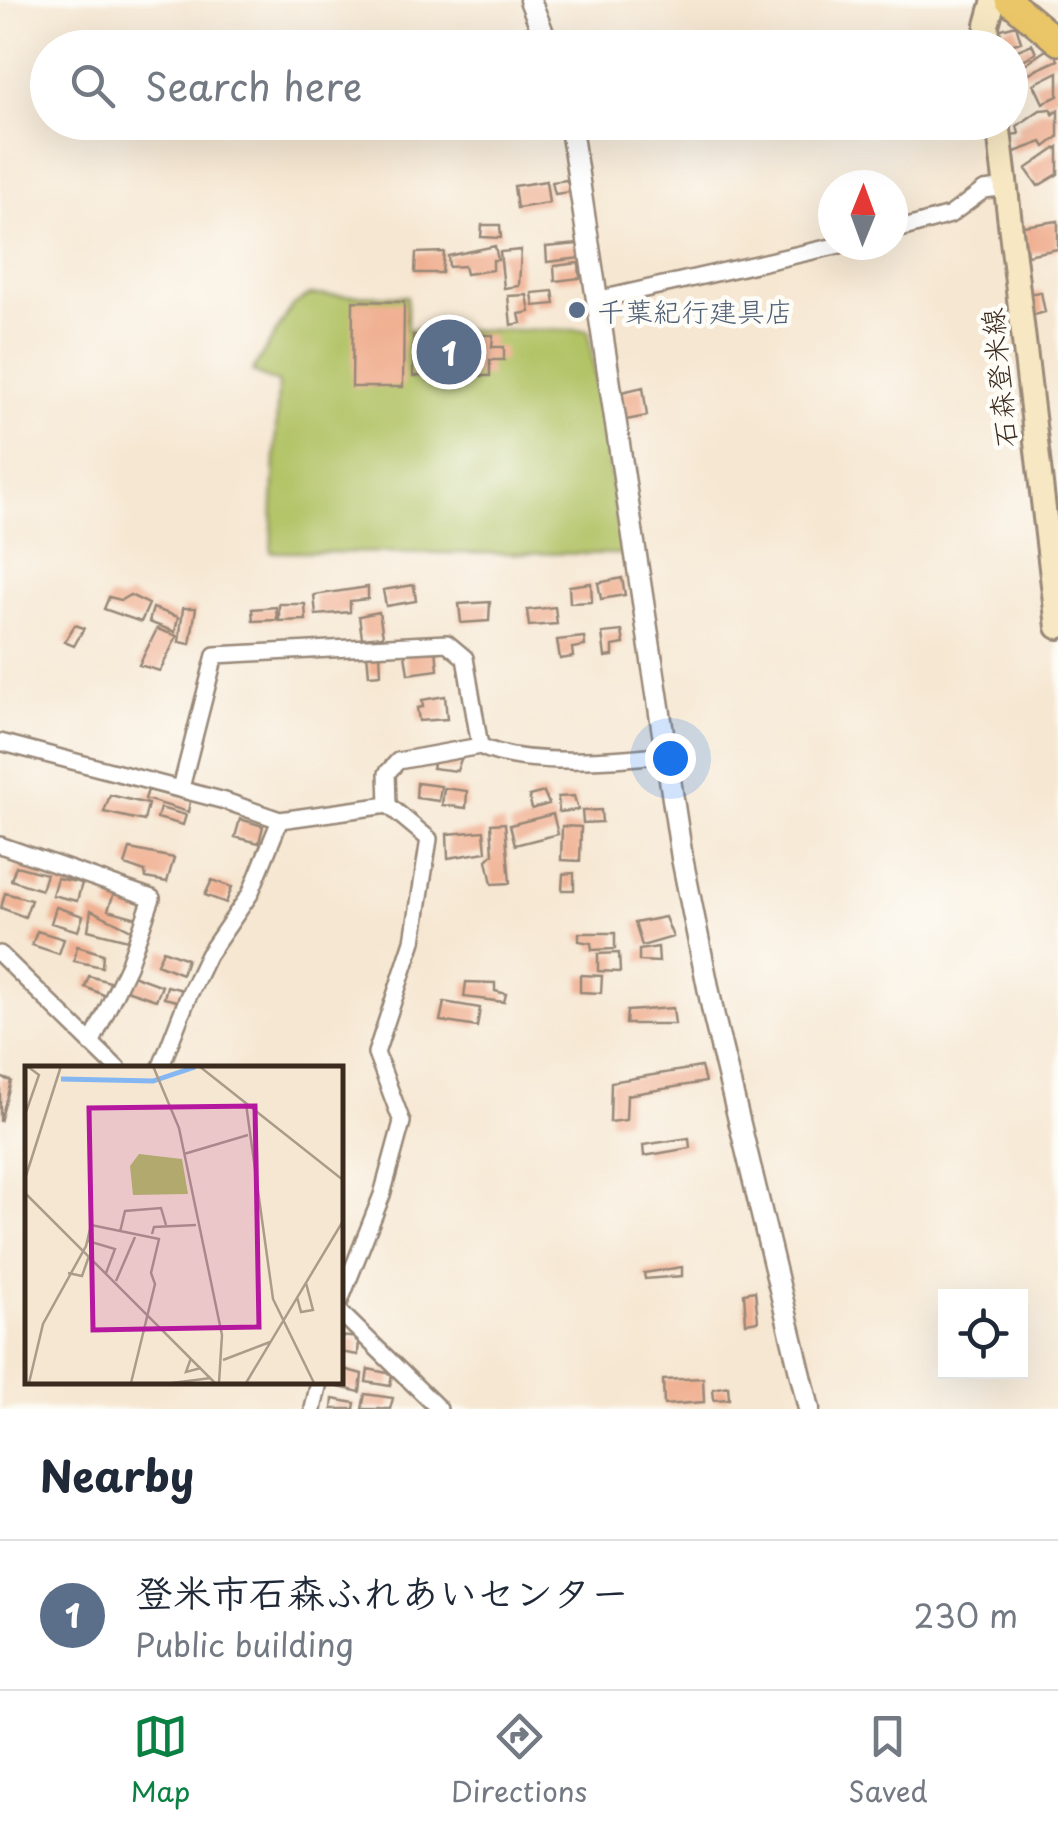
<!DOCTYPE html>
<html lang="en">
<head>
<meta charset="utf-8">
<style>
	:root { --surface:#fff; --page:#f6f6f7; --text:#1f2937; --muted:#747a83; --line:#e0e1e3; --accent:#0b8043 }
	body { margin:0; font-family:"Playpen Sans","Klee One",sans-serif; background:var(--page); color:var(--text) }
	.controls { position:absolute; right:30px; bottom:30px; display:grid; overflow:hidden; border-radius:0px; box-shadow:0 10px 40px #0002 }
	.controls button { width:90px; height:90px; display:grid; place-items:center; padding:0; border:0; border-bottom:2px solid var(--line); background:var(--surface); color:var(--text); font:50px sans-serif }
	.compass { position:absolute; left:818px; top:170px; width:90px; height:90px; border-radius:50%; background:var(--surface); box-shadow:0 10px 40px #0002; rotate:1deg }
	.you { position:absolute; left:670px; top:758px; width:35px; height:35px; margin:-25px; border:8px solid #fff; border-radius:50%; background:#1a73e8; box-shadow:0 0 0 15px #1a73e833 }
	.badge { display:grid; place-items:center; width:65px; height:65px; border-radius:50%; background:var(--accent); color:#fff; font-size:32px; font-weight:700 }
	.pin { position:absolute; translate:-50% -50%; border:5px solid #fff; box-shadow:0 2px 10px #0006 }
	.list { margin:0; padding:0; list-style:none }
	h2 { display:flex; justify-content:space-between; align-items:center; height:130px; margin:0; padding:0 40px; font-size:42px }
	h2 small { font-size:32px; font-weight:400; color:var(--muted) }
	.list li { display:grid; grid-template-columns:65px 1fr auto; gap:30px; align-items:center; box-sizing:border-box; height:150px; padding:0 40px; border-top:2px solid var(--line) }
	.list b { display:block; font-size:38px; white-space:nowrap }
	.list p { margin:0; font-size:32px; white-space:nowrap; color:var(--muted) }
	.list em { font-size:32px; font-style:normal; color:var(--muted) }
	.icon { flex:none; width:55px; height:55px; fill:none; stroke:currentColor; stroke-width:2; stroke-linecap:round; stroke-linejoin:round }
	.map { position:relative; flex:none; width:1058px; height:1409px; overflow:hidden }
	.search { position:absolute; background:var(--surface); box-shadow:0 10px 40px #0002; left:30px; right:30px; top:30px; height:110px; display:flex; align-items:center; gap:25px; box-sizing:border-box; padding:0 35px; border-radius:55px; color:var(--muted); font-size:38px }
	.sheet { height:280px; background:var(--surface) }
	nav { display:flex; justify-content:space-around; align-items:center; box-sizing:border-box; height:140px; border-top:2px solid var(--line); background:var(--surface); font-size:28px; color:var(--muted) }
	nav a { display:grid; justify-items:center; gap:5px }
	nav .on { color:var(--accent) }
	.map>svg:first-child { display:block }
</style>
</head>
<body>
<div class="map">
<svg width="1058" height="1409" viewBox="0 0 1058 1409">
	<rect width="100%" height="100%" fill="#fdfcf7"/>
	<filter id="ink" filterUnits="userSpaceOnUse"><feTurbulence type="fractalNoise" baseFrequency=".01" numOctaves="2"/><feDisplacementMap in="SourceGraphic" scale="20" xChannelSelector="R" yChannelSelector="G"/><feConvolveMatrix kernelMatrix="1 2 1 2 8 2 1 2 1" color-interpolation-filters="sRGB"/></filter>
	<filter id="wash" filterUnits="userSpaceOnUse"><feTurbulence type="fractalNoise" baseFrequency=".0048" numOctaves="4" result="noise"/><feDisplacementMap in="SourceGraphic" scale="40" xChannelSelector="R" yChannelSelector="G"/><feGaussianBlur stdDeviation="2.25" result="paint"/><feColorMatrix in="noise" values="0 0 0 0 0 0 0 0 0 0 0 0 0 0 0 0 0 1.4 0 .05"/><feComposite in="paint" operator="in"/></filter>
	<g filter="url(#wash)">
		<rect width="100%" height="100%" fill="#f6e7d2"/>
		<!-- green -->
		<path fill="#b2c366" stroke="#767642" stroke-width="2.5" d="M310,295L407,296V330H588L623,554L271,552L278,383L252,372L292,306Z"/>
		<g id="blocks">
			<!-- building -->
			<path fill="#f0b092" d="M1016,25L1021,42L999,48L994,31Z
				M1032,44L1036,53L1021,61L1015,51Z
				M1052,46L1058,60L1025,75L1019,68Z
				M1058,72V96L1043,103L1034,84Z
				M1051,109L1053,114L1058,110V137L1045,147L1042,142L1012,153L1009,135L1019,134L1017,126L1040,110Z
				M1058,147V174L1038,186L1026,169Z
				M567,180L570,192L555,194L552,182Z
				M546,181L549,203L517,208L514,186Z
				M1058,221V249L1027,255L1023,226Z
				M482,225H500L501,238L481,237Z
				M578,244L581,258L547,262L546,247Z
				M495,246L498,260H493V270L466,274L464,266L449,267L448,256Z
				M521,250L519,286L504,288L500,252Z
				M444,252L442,273H415L416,253Z
				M579,263L580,278L555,281L554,266Z
				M553,291L555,304L534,306L532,293Z
				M1041,292L1045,312L1030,316L1027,294Z
				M527,295L530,312L519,314L521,323L511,325L508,296Z
				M353,301L404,302L403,387H352Z
				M413,335H493L492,347H504V360H490V376H413Z
				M643,387L647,416L626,420L622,392Z
				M622,578L625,595L601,599L598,583Z
				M591,583L592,602L570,603L569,586Z
				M414,585L416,601L386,606L383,590Z
				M368,587V599L350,601V612L316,615L314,595Z
				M130,595L149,604L141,622L104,609L109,597L121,600Z
				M490,602L489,621L461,623L459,604Z
				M279,604H305L306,620L279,621Z
				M276,607L277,620L253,621L252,609Z
				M555,607L557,624L529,626L527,610Z
				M153,608L178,617L175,632L149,622Z
				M183,608H196L190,644L179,642Z
				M379,612L383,636L362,638L359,616Z
				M75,625L84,628L74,646L64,642Z
				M157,629L177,636L160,671L139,665Z
				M622,631L624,644L613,646V656L605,657L602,633Z
				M584,637L585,646L572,648L573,657L560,659L557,640Z
				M436,649L438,670L408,674L405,654Z
				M380,652L381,674L369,675L367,653Z
				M445,696L447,719L419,721L417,708L423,707L422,700Z
				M435,756L461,759L457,771L432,768Z
				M417,783L441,786L439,801L416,798Z
				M444,788L467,791L466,808L442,805Z
				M148,790L190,801L188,812L145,799Z
				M544,792L549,804L532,809L529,796Z
				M110,795L148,804L144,821L104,812Z
				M574,796L578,810L559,812L558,797Z
				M160,808L186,815L183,825L157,818Z
				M601,810L602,822L583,823L582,811Z
				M553,814L558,834L515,845L510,825Z
				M240,819L263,826L259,843L235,837Z
				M505,823L510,883L492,884L487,860L493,854L491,824Z
				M562,826L581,827L580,861L561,860Z
				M484,831L486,852L448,858L447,834Z
				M130,849L174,858L167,882L146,878L145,872L125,865Z
				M16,866L46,874L41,890L11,880Z
				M574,873V890H562L563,874Z
				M57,878L82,883L77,901L52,895Z
				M212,880L232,887L226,903L205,895Z
				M5,893L31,900L25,917L1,908Z
				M114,893L141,902L137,918L108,910Z
				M56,907L83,916L78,931L51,923Z
				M91,910L131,930L128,940L88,930Z
				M665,917L673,937L642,946L635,923Z
				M37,931L64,939L59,954L32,945Z
				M579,933H615V949L592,950L591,943L579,941Z
				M77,946L103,954L102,967L74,961Z
				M658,947L659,962L639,961V950Z
				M163,950L187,959L182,974L157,964Z
				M619,953L620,972L598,971V954Z
				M132,975L162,986L156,1000L126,990Z
				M580,975L602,976L601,993L580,992Z
				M89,976L110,982L106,996L85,987Z
				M466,982L495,983V991L506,994L504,1002L464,997Z
				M167,986L183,990L181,1002L164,998Z
				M444,1002L480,1008L477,1027L440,1021Z
				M673,1008L675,1024H626L627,1011Z
				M701,1067L705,1082L627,1095L626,1120L610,1122L611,1082Z
				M0,1077L11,1081L0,1122Z
				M689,1138L690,1148L644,1156L643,1145Z
				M682,1267V1276L645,1279L644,1273Z
				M755,1291L758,1321L746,1323L744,1293Z
				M340,1336L359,1338L358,1355L340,1352Z
				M340,1368L362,1374L360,1392L334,1386L340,1382Z
				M368,1369L392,1374L390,1386L366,1382Z
				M703,1378L704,1402L664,1405L663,1380Z
				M728,1386L729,1399L714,1400L713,1389Z
				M365,1394L393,1398L390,1409H362Z
				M333,1399L355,1403L354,1409H332Z"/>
		</g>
	</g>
	<g filter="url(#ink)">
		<use href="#blocks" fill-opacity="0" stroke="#988878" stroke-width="2.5"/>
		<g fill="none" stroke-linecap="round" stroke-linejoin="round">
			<!-- minor casing -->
			<g stroke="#988878" stroke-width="20">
				<path id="minor" d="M893,231L950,215L984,190L1007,187
					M596,300L840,245
					M0,742L225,801L280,820L388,805L429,839L413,941L376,1053L402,1122L382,1195L340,1301
					M181,788L215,655L447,643L465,658L480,746
					M388,805L387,773L398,761L480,746C521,767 618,760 665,754
					M0,845L152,898L128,966L91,1044
					M0,954L118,1069
					M160,1069L188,997L208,955L250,894L280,820
					M340,1312L439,1409
					M313,1409L319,1382"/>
			</g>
			<!-- tertiary casing -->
			<g stroke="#988878" stroke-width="25">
				<path id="tertiary" d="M530,0L549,48
					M570,122L682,858L714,1017L809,1409"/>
			</g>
			<!-- secondary casing -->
			<g stroke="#988878" stroke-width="28">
				<path id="secondary" d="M989,48L987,25L994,0
					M998,122L1058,627"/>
			</g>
			<!-- primary casing -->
			<g stroke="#988878" stroke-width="30">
				<path id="primary" d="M1008,0L1058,42"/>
			</g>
			<!-- minor -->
			<use href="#minor" stroke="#fff" stroke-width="15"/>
			<!-- tertiary -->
			<use href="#tertiary" stroke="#fff" stroke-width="20"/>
			<!-- secondary -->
			<use href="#secondary" stroke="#f7e8c3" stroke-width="22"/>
			<!-- primary -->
			<use href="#primary" stroke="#eac669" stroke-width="25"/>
		</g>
	</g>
	<!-- markers -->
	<circle fill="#5c6f8a" stroke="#fdfcf7" stroke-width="4" cx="577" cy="310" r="10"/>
	<g text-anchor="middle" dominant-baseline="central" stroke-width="9" stroke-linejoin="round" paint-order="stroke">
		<!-- service labels -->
		<g font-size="28" fill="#4e5e75" stroke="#fdfcf7" text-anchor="start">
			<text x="597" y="310">千葉紀行建具店</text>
		</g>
		<!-- street labels -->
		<g font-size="28" fill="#3b2a1e" stroke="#fdfcf7">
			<text transform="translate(998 378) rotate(-96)">石森登米線</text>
		</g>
	</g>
	<!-- overview -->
	<g transform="translate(25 1066)">
		<rect width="318" height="318" fill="#f6e7d2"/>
		<path d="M114,88L157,93L163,128L108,129L105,100Z" fill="#b2c366"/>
		<path fill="none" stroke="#84b7f1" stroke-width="5" d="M36,13L128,15L170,1"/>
		<path fill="none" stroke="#ab9b8a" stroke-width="2.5" d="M128,0L154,62L197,269L194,317M174,0L318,114M221,38L248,233L289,317M0,49L14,9L2,0M159,88L223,69M0,113L36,0M0,127L190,317M95,166L100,145L136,142L141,159M127,168L129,161L171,159M63,175L90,183L81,207M43,207L57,210L64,190M91,215L110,171M272,231L276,246L288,244L281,217M166,292L161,306L176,302M198,294L245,276M4,317L18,258L61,180L66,159L134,173L126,207L130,218L106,317M147,317L186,312M221,317L318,155"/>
		<path fill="#b5179e" fill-opacity="0.15" stroke="#b5179e" stroke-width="5" d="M230,40L234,261L68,264L64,42Z"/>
		<rect width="318" height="318" fill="none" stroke="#3b2a1e" stroke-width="5"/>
	</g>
</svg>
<div class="controls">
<button><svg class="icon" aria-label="locate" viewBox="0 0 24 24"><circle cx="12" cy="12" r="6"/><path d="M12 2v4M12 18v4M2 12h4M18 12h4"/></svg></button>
</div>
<svg class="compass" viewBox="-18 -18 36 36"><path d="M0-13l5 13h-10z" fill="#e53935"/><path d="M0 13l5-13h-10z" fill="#747a83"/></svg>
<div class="you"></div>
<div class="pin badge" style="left:449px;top:352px;background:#5c6f8a">1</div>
<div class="search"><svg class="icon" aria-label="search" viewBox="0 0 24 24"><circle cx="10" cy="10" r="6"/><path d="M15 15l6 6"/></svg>Search here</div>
</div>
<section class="sheet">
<h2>Nearby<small></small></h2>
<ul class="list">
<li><span class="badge" style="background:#5c6f8a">1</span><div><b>登米市石森ふれあいセンター</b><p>Public building</p></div><em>230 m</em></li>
</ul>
</section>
<nav>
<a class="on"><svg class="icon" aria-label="map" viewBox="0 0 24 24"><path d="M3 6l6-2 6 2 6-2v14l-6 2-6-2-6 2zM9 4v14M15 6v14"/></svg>Map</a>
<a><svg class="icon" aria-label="directions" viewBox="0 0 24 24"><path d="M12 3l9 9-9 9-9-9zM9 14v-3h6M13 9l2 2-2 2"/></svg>Directions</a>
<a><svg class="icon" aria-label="saved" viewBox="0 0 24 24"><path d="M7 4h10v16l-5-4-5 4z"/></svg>Saved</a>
</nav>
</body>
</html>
